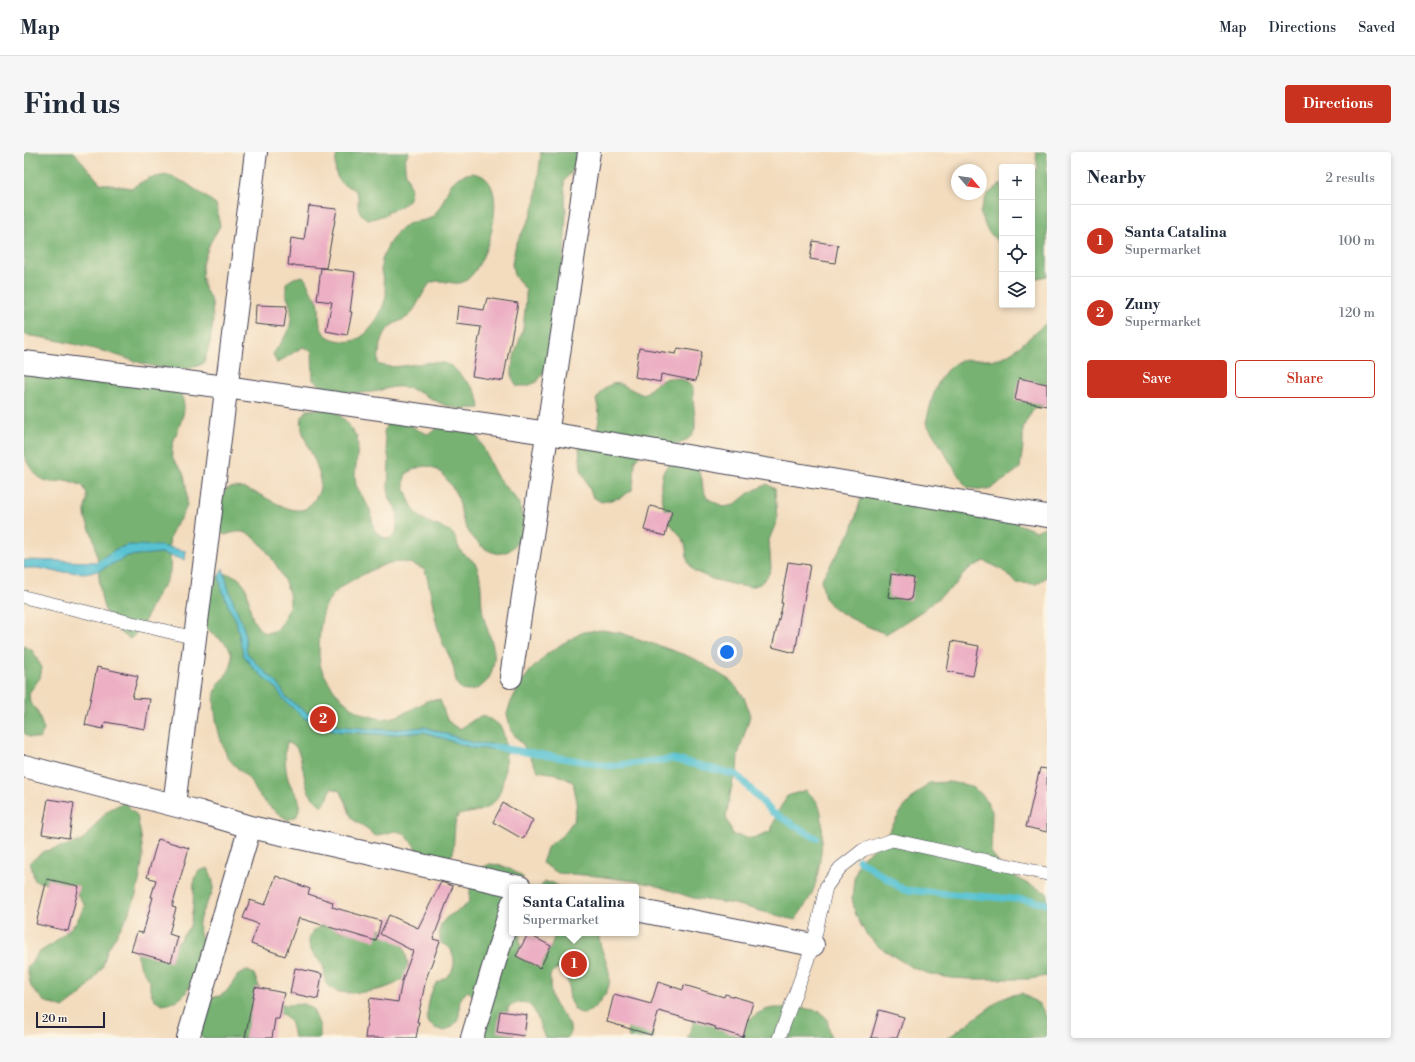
<!DOCTYPE html>
<html lang="en">
<head>
<meta charset="utf-8">
<style>
	:root { --surface:#fff; --page:#f6f6f7; --text:#1f2937; --muted:#747a83; --line:#e0e1e3; --accent:#c8321e }
	body { margin:0; font-family:"Libre Bodoni",serif; background:var(--page); color:var(--text) }
	.controls { position:absolute; right:12px; top:12px; display:grid; overflow:hidden; border-radius:4px; box-shadow:0 2px 6px #0003 }
	.controls button { width:36px; height:36px; display:grid; place-items:center; padding:0; border:0; border-bottom:1px solid var(--line); background:var(--surface); color:var(--text); font:20px sans-serif }
	.compass { position:absolute; left:927px; top:12px; width:36px; height:36px; border-radius:50%; background:var(--surface); box-shadow:0 2px 6px #0003; rotate:119deg }
	.scale { position:absolute; left:12px; bottom:10px; width:69px; box-sizing:border-box; padding-left:4px; border:2px solid #22223b; border-top:0; font-size:11px; line-height:14px; white-space:nowrap; color:#22223b; -webkit-text-stroke:3px #fcf5e5; paint-order:stroke }
	.you { position:absolute; left:703px; top:500px; width:14px; height:14px; margin:-10px; border:3px solid #fff; border-radius:50%; background:#1a73e8; box-shadow:0 0 0 6px #1a73e833 }
	.badge { display:grid; place-items:center; width:26px; height:26px; border-radius:50%; background:var(--accent); color:#fff; font-size:13px; font-weight:700 }
	.pin { position:absolute; translate:-50% -50%; border:2px solid #fff; box-shadow:0 1px 4px #0006 }
	.popup { position:absolute; left:485px; top:732px; width:130px; height:52px; box-sizing:border-box; display:grid; place-content:center; border-radius:4px; background:var(--surface); filter:drop-shadow(0 1px 3px #0005); font-size:13px; white-space:nowrap; color:var(--muted) }
	.popup b { font-size:15px; color:var(--text) }
	.popup::after { content:''; position:absolute; left:50%; top:100%; margin-left:-8px; border:8px solid transparent; border-top-color:var(--surface) }
	.list { margin:0; padding:0; list-style:none }
	h2 { display:flex; justify-content:space-between; align-items:center; height:52px; margin:0; padding:0 16px; font-size:17px }
	h2 small { font-size:13px; font-weight:400; color:var(--muted) }
	.list li { display:grid; grid-template-columns:26px 1fr auto; gap:12px; align-items:center; box-sizing:border-box; height:72px; padding:0 16px; border-top:1px solid var(--line) }
	.list b { display:block; font-size:15px; white-space:nowrap }
	.list p { margin:0; font-size:13px; white-space:nowrap; color:var(--muted) }
	.list em { font-size:13px; font-style:normal; color:var(--muted) }
	.actions { display:flex; gap:8px; padding:12px 16px }
	.actions a { flex:1; padding:9px 0; border:1px solid var(--accent); border-radius:4px; text-align:center; font-size:14px; color:var(--accent) }
	.actions .main { background:var(--accent); color:#fff }
	.icon { flex:none; width:22px; height:22px; fill:none; stroke:currentColor; stroke-width:2; stroke-linecap:round; stroke-linejoin:round }
	.map { position:relative; flex:none; width:1023px; height:886px; overflow:hidden; border-radius:4px }
	header { display:flex; align-items:center; gap:24px; box-sizing:border-box; height:56px; padding:0 20px; background:var(--surface); border-bottom:1px solid var(--line) }
	header strong { font-size:19px }
	nav { display:flex; gap:22px; margin-inline-start:auto; font-size:14px }
	.intro { display:flex; align-items:center; justify-content:space-between; box-sizing:border-box; height:96px; padding:0 24px }
	h1 { margin:0; font-size:28px }
	.button { padding:10px 18px; border-radius:4px; background:var(--accent); color:#fff; font-size:14px; font-weight:700 }
	main { display:flex; gap:24px; padding:0 24px }
	aside { flex:1; background:var(--surface); border-radius:4px; box-shadow:0 2px 6px #0003 }
	.map>svg:first-child { display:block }
</style>
</head>
<body>
<header>
<strong>Map</strong>
<nav><a>Map</a><a>Directions</a><a>Saved</a></nav>
</header>
<div class="intro"><h1>Find us</h1><a class="button">Directions</a></div>
<main>
<div class="map">
<svg width="1023" height="886" viewBox="0 0 1023 886">
	<rect width="100%" height="100%" fill="#fcf5e5"/>
	<filter id="ink" filterUnits="userSpaceOnUse"><feTurbulence type="fractalNoise" baseFrequency=".025" numOctaves="2"/><feDisplacementMap in="SourceGraphic" scale="8" xChannelSelector="R" yChannelSelector="G"/><feConvolveMatrix kernelMatrix="1 2 1 2 8 2 1 2 1" color-interpolation-filters="sRGB"/></filter>
	<filter id="wash" filterUnits="userSpaceOnUse"><feTurbulence type="fractalNoise" baseFrequency=".012" numOctaves="4" result="noise"/><feDisplacementMap in="SourceGraphic" scale="16" xChannelSelector="R" yChannelSelector="G"/><feGaussianBlur stdDeviation="0.9" result="paint"/><feColorMatrix in="noise" values="0 0 0 0 0 0 0 0 0 0 0 0 0 0 0 0 0 1.4 0 .05"/><feComposite in="paint" operator="in"/></filter>
	<g filter="url(#wash)">
		<rect width="100%" height="100%" fill="#f3dcbe"/>
		<!-- forest -->
		<path fill="#77b272" stroke="#4c6a56" d="M0,0H50L76,31L107,36L125,26L144,23L162,31L192,52L196,74L186,91L178,113L179,133L188,150L189,171L186,190L180,211C149,228 107,206 75,198C50,192 25,186 0,183Z
			M314,0H385C382,5 380,9 381,15C381,27 395,41 379,53C375,56 367,58 362,60L364,62L345,68C338,64 334,60 334,51C334,48 335,45 333,42C330,35 324,36 319,32C309,24 310,10 314,0Z
			M517,0H562L559,6L540,29L542,61L540,101L528,199L518,223L513,230L503,234H493L488,226V215L490,205L499,177L502,148V138L490,123L488,112L492,92L506,66L512,47Z
			M1011,0H1023V124L1008,127V19L1014,16Z
			M449,21C452,22 458,23 460,25C484,42 463,111 444,127C435,135 425,129 415,129C412,129 409,130 406,131C398,141 394,153 386,163C381,168 373,169 367,174C357,182 355,199 354,212C375,221 407,203 427,214C432,217 436,223 440,227C451,237 454,241 456,256C445,256 438,258 426,255C409,250 395,237 378,235C369,234 362,237 354,239C333,243 306,242 289,228L288,199L279,195C269,200 262,206 253,211L249,202C258,189 269,177 267,159C267,153 263,147 262,141C262,138 262,134 262,131L270,126L279,124C283,129 284,134 287,140C289,143 292,145 293,147C298,157 292,169 299,180C304,186 310,188 318,189C341,194 358,163 362,144C363,136 359,130 358,123C354,112 362,95 369,86C374,78 381,72 390,70C397,68 405,69 410,63C426,46 420,24 449,21Z
			M978,31V101L976,92L963,78L956,60L963,43Z
			M1023,171V252L1009,257L999,275V294L996,316L980,328L963,338L943,336C928,315 917,293 902,271C907,250 913,218 936,209C945,206 966,210 976,206C995,199 1007,182 1023,171Z
			M0,202L150,237C152,239 156,241 157,243C168,262 146,283 148,303C149,310 156,314 159,321C162,329 163,339 163,348C164,362 149,372 146,386C143,397 148,408 146,419C144,429 138,435 133,443C124,459 121,475 106,487C68,464 79,428 71,392C69,381 61,371 61,360C61,347 67,348 59,334C54,332 47,329 41,328C37,328 33,331 28,330C14,329 5,316 0,303Z
			M644,226C655,226 661,227 669,236C668,250 672,263 671,276C668,295 632,297 618,300L611,308L610,328L608,338L596,346L577,350L569,345L561,326L557,317L555,296C559,292 564,289 568,285C577,276 576,259 572,248C590,220 596,234 620,243L634,230Z
			M308,256L322,269L333,285L334,294L331,323L332,333L346,358L350,377L356,384L365,387L372,382L374,364L371,355L366,347L364,337L365,308L360,280L363,271C376,264 378,268 389,275C393,278 398,280 404,282L412,277L418,270L450,280C460,293 464,309 472,323C481,339 497,344 499,366C500,375 498,382 494,389C478,416 450,393 441,373C436,364 438,353 433,344C428,334 420,321 410,316C401,311 390,317 382,322C381,324 380,328 380,331C380,333 381,337 382,339C386,352 391,364 404,370C411,374 423,376 429,382C433,387 433,393 436,398C440,404 448,406 452,413C460,429 455,449 460,466C466,490 476,498 466,524C462,533 449,542 439,538C429,533 432,519 428,511C425,501 418,493 416,483C409,462 408,440 401,418C378,405 366,409 344,420C330,427 314,434 305,448C299,457 297,469 296,480C295,491 294,504 297,516C299,521 303,527 306,532C318,550 331,562 353,566C369,569 382,560 396,553C399,551 403,548 406,548C409,547 413,548 416,548C422,562 420,570 436,577L451,567L460,564C465,567 472,570 476,574C486,588 482,636 471,649C462,660 447,660 434,663L431,672L429,701L424,709L398,703L380,681L371,679L350,684L344,677L328,667L321,648L316,639L307,636L304,646L298,654C293,650 288,646 285,640C279,629 279,603 271,594C269,593 265,591 263,590C260,601 261,616 264,627C270,644 280,644 273,664L264,668C253,661 242,653 235,643C231,638 229,632 225,627C219,620 211,615 206,608C196,595 188,556 191,541C194,528 209,521 208,506C207,487 185,485 181,472C179,466 183,455 183,448C184,440 184,432 191,426C196,422 202,421 208,423C227,430 223,449 228,464C230,472 235,476 240,481C253,480 255,477 260,466C263,460 266,456 266,449C266,431 239,386 222,381C216,378 207,381 201,383L193,377L196,342C198,341 201,338 203,337C226,326 262,368 283,356C287,353 290,348 293,344C307,318 272,288 278,265C279,263 282,260 283,258Z
			M652,308L671,309L678,327L679,337L683,346L700,355L710,353L725,341L743,332L751,337L753,368L745,388L747,417L743,425L736,432L726,435L716,434L688,427L670,419L664,410L661,391L655,382L642,367L637,339V330L639,320L644,313Z
			M838,343L981,360L994,372L1012,379L1023,374V425L1012,432L992,431L977,417L960,409L943,418L931,433L898,459L862,482C847,476 807,460 801,446C799,441 799,433 797,428L828,378Z
			M578,478L597,481L653,500L671,507L707,529L720,545L726,564L714,603L713,623L709,628L702,665L709,683L729,686L747,679L753,661L763,644L782,638C786,643 792,647 794,652C803,667 796,716 791,733C787,746 779,757 771,768L710,752L669,746L630,733L610,729L572,724L534,721L518,711L524,694L539,683L550,668L553,650L549,630L532,622L514,619L500,594L487,579L483,562L486,552L495,534L507,518L523,502L540,491L559,480Z
			M0,494L9,499L18,516L16,526L5,541L6,551L13,558L20,578L15,587L5,585L0,581Z
			M924,630L944,633L959,643L968,659L967,700L979,717L996,728L1023,741V824L1005,827H947L927,826L906,822L887,815L855,795L842,782L832,764L828,746L830,727L835,708L859,689L878,658L890,644L905,631Z
			M100,650L113,663L117,684L119,704L116,725L111,747L103,765L83,799L79,814L68,830L55,844L39,856L20,849L7,835L3,816L14,801L30,791L52,771L61,753L49,737L11,729L6,710L21,699L58,689L83,659Z
			M466,712C480,713 489,718 500,726L488,735V781H496C494,800 503,802 518,807C525,800 530,792 530,781H575C574,799 589,815 585,833C584,837 581,843 578,846C573,854 568,858 559,862L551,858L546,849L544,830L540,822L533,816L526,823C526,832 526,843 530,851C535,862 554,873 543,886H521C512,868 512,839 484,855C483,869 486,874 491,886H450L451,846L444,839L436,846C434,864 439,870 420,879L411,876L403,870C403,859 405,843 411,833C415,828 422,826 426,822C432,815 431,803 425,796C423,794 419,792 417,791L415,781L417,772L423,765L439,756L445,749L447,731L457,716Z
			M184,716C198,743 180,746 175,770C173,780 181,790 181,800C181,806 164,838 160,843C154,850 145,851 138,852L130,847L126,838V829L115,812L113,803L114,793L148,794L155,789L166,774L169,755L170,727L175,719Z
			M520,730L529,731L536,735H517Z
			M302,772C310,776 319,781 328,781C345,781 355,769 371,784C373,787 377,790 379,793C382,800 385,813 383,820C378,838 331,843 316,840C310,839 306,835 301,830C301,824 301,818 298,812C295,808 291,804 288,800C280,785 288,777 302,772Z
			M222,818L230,822L237,840L252,850L262,853L280,852L288,856L296,874V886H270C267,867 265,863 246,858L245,886H178L175,881L187,845L196,844L203,839L214,823Z
			M998,841L1015,852L1023,866V886H924L980,845Z
			M750,856H777L796,859L803,867L807,886H663L672,866L718,874C729,865 735,858 750,856Z
			M605,871L627,877L630,886H605L604,880Z"/>
		<!-- water -->
		<path fill="#58c2d3" stroke="#3d7287" d="M104,393L138,394L162,399L161,408L137,401L104,404L76,418L66,421L33,420L14,416H0V408L72,410L92,397Z
			M199,416L204,435L220,477L223,501L231,510L254,532L262,545L280,559L312,574L363,578L401,575L450,591L479,593V598L448,596L400,580L363,583L312,579L288,570L280,566L260,548L252,536L229,516L219,502L212,468L205,456L197,435L195,424Z"/>
		<g fill="none" stroke-linecap="round" stroke-linejoin="round">
			<!-- stream -->
			<path stroke="#58c2d3" stroke-width="7" d="M471,595L586,614L649,607L713,623L748,660L792,686
				M835,708L880,738L1003,748L1023,752"/>
		</g>
		<g id="blocks">
			<!-- building -->
			<path fill="#ecafc4" d="M285,54L313,57L302,116L264,113L267,86L280,88Z
				M789,89L814,93L811,111L786,107Z
				M297,116L331,120L326,160H328L323,183L302,179L308,150L293,148Z
				M463,146L494,151L479,229L448,224L457,175L432,172L434,154L460,158Z
				M232,153L263,154L260,175L231,172Z
				M615,196L652,202L654,196L678,200L672,229L637,222L636,230L611,225Z
				M995,226L1023,232V254L991,248Z
				M626,354L648,359L641,384L620,378Z
				M764,410L786,413L771,501L748,495L759,451H757Z
				M867,422L890,426L887,448L864,445Z
				M928,489L955,494L949,524L923,519Z
				M73,515L114,524L108,546L126,547L121,577L81,570L79,577L61,573Z
				M1016,616L1023,617V680L1002,675Z
				M24,647L50,651L45,686L18,682Z
				M479,651L509,668L499,687L469,670Z
				M134,687L165,696L148,755L152,756L145,782L154,785L147,810L107,799L113,780L119,781L129,745H127L132,728L123,725Z
				M252,724L286,737L284,742L309,750L308,755L357,769L352,789L275,766L261,804L227,792L234,772L219,766L226,748L241,753Z
				M23,727L55,734L44,779L12,772Z
				M417,730L429,734L409,787L416,789L402,827L393,870H395L392,886H341L346,846L374,850L378,829L389,799L356,782L365,763L394,776Z
				M504,782L527,794L516,816L492,804Z
				M271,816L298,822L294,847L266,841Z
				M634,830L659,838L660,833L700,845L701,842L729,850L719,885L691,877L692,875L635,859L627,883L583,870L590,842L627,852Z
				M231,835L260,841L255,867H251L248,886H221Z
				M855,858L880,865L873,886H847Z
				M476,859L503,863L500,884L473,880Z"/>
		</g>
	</g>
	<g filter="url(#ink)">
		<use href="#blocks" fill-opacity="0" stroke="#413e4f" stroke-width="1"/>
		<g fill="none" stroke-linecap="round" stroke-linejoin="round">
			<!-- service casing -->
			<g stroke="#413e4f" stroke-width="14">
				<path id="service" d="M0,445L171,486
					M755,886L789,793L802,735L816,716L839,698L868,688L1023,722"/>
			</g>
			<!-- minor casing -->
			<g stroke="#413e4f" stroke-width="24">
				<path id="minor" d="M0,210L202,235L524,281L1023,364
					M487,525L565,0
					M0,614L176,660L226,675L496,735
					M150,653L232,0
					M612,758L789,793
					M164,886L226,675
					M448,886L488,752"/>
			</g>
			<!-- service -->
			<use href="#service" stroke="#fff" stroke-width="13"/>
			<!-- minor -->
			<use href="#minor" stroke="#fff" stroke-width="22"/>
		</g>
	</g>
</svg>
<div class="controls">
<button>+</button>
<button>−</button>
<button><svg class="icon" aria-label="locate" viewBox="0 0 24 24"><circle cx="12" cy="12" r="6"/><path d="M12 2v4M12 18v4M2 12h4M18 12h4"/></svg></button>
<button><svg class="icon" aria-label="layers" viewBox="0 0 24 24"><path d="M12 4l9 5-9 5-9-5zM3 14l9 5 9-5"/></svg></button>
</div>
<svg class="compass" viewBox="-18 -18 36 36"><path d="M0-13l5 13h-10z" fill="#e53935"/><path d="M0 13l5-13h-10z" fill="#747a83"/></svg>
<div class="scale">20 m</div>
<div class="you"></div>
<div class="pin badge" style="left:550px;top:812px">1</div>
<div class="popup"><b>Santa Catalina</b>Supermarket</div>
<div class="pin badge" style="left:299px;top:567px">2</div>
</div>
<aside>
<h2>Nearby<small>2 results</small></h2>
<ul class="list">
<li><span class="badge">1</span><div><b>Santa Catalina</b><p>Supermarket</p></div><em>100 m</em></li>
<li><span class="badge">2</span><div><b>Zuny</b><p>Supermarket</p></div><em>120 m</em></li>
</ul>
<div class="actions"><a class="main">Save</a><a>Share</a></div>
</aside>
</main>
</body>
</html>
